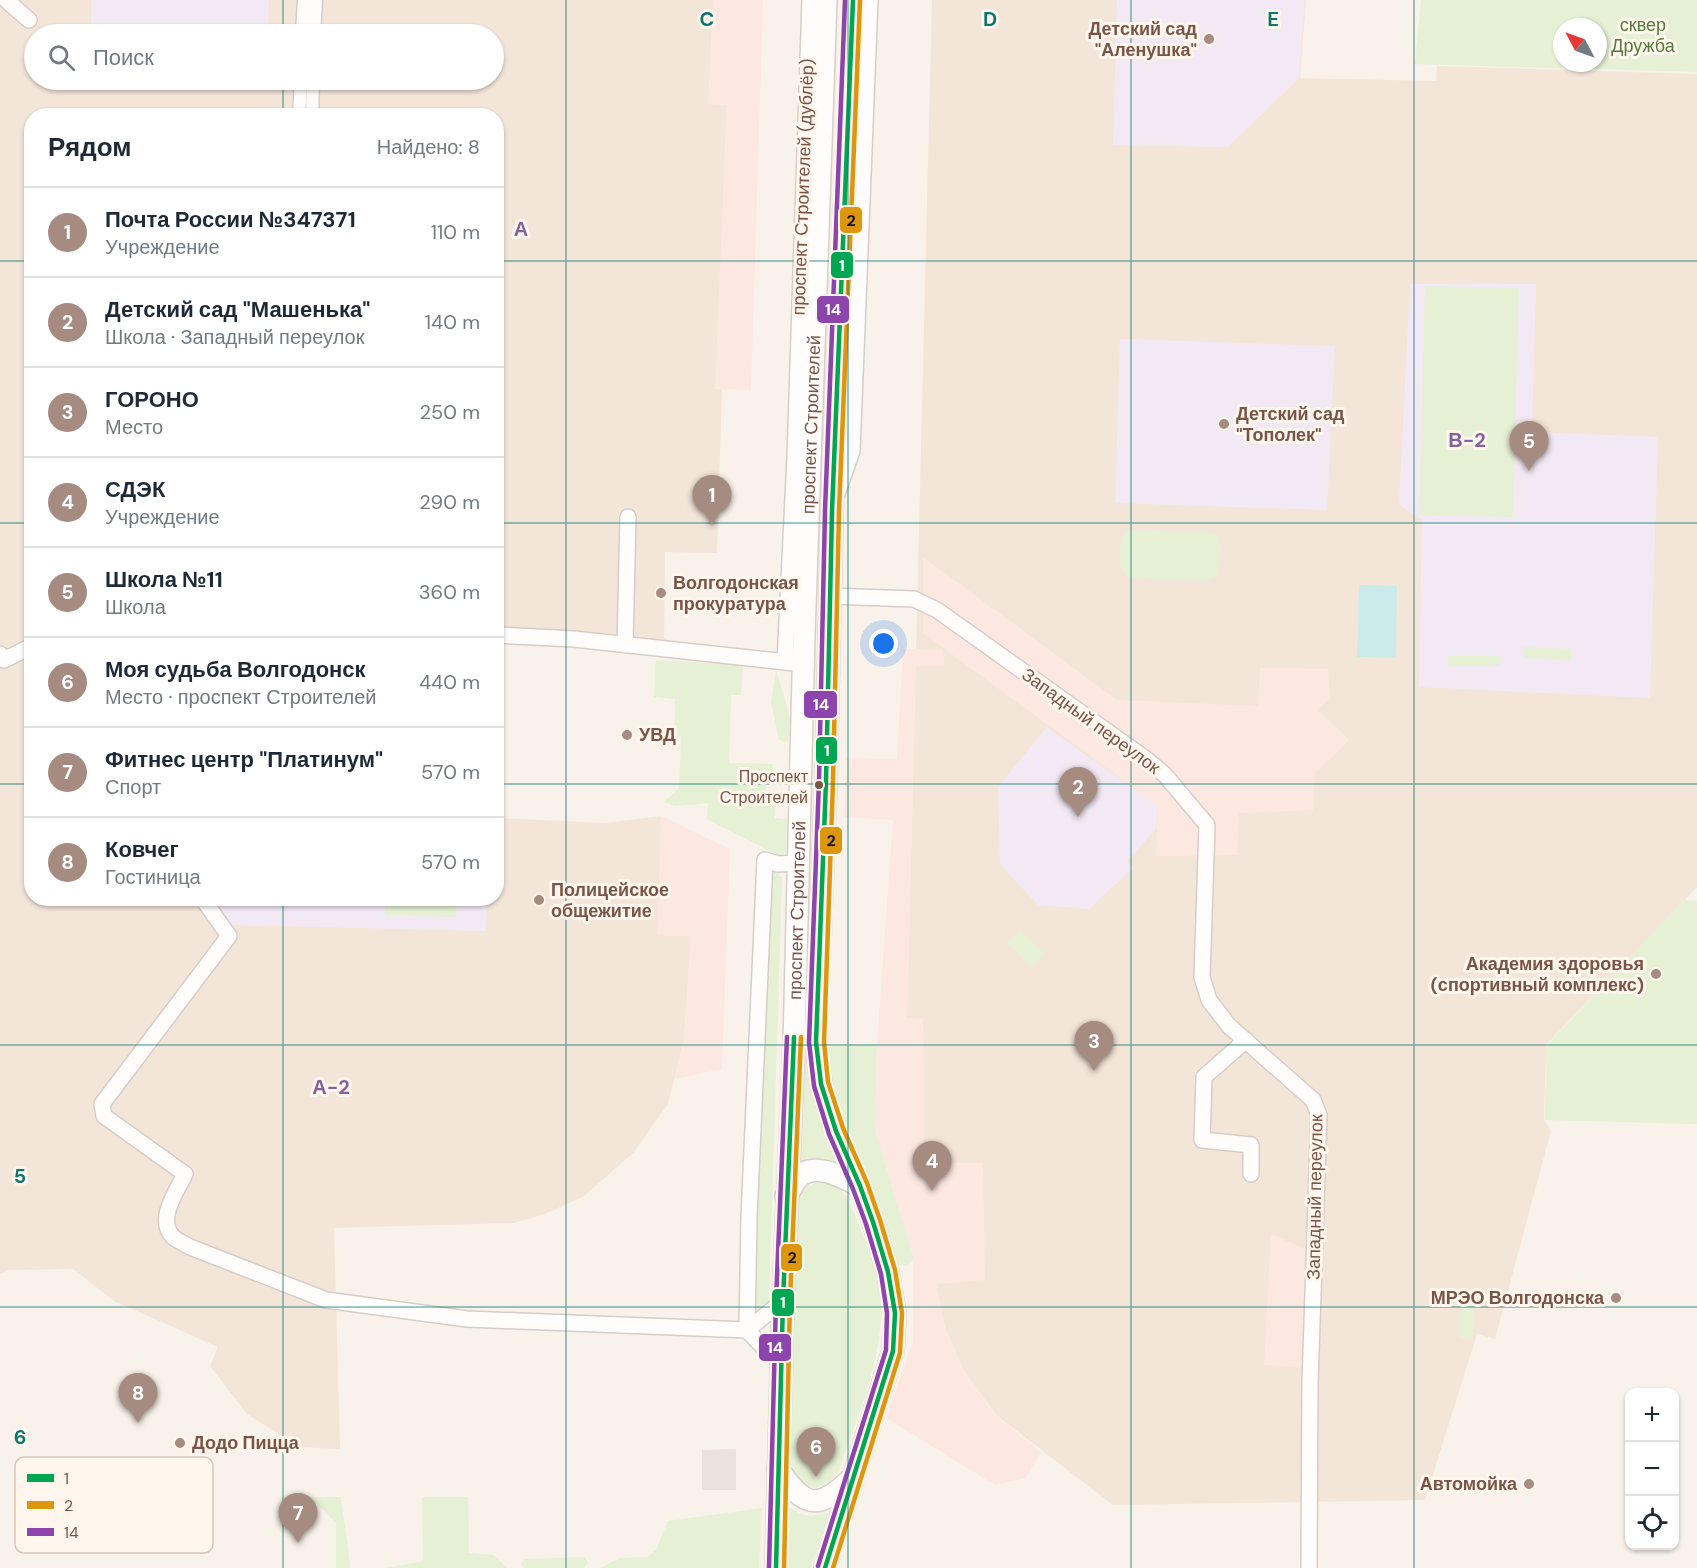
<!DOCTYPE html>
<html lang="ru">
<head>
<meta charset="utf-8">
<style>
	:root { --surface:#fff; --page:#f6f6f7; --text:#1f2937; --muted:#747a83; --line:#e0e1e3; --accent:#a68b80 }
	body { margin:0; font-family:"DM Sans",sans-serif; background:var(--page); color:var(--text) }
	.controls { position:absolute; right:18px; bottom:18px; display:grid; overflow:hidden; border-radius:12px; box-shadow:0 2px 4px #0004 }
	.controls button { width:54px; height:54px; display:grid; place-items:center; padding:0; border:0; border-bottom:2px solid var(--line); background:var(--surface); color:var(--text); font:30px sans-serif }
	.compass { position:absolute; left:1553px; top:18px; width:54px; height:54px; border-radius:50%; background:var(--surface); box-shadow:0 2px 4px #0004; rotate:311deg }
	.you { position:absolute; left:884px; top:644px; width:21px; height:21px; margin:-15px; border:4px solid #fff; border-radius:50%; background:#1a73e8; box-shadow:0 0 0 9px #1a73e833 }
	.badge { display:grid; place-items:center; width:39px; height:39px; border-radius:50%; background:var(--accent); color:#fff; font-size:20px; font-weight:700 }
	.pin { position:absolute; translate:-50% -50px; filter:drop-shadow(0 2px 3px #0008) }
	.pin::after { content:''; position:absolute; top:32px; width:21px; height:18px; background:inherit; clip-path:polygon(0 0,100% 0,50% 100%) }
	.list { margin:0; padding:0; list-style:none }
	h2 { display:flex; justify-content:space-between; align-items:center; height:78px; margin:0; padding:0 24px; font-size:26px }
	h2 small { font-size:20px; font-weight:400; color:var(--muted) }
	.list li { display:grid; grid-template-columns:39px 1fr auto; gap:18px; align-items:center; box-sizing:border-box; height:90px; padding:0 24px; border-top:2px solid var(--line) }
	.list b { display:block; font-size:22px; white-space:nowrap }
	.list p { margin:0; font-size:20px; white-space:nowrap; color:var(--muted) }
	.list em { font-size:20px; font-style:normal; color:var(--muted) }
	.icon { flex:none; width:33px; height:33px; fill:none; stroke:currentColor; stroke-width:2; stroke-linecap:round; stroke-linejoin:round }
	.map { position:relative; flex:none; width:1697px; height:1568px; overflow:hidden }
	.search { position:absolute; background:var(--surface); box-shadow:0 2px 4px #0004; left:24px; top:24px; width:480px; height:66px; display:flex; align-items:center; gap:15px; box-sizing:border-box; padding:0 21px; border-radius:33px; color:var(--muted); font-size:22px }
	.panel { position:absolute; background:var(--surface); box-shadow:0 2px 4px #0004; left:24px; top:108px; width:480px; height:798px; border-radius:24px }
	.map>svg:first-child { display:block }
</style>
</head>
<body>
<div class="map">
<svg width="1697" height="1568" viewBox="0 0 1697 1568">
	<rect width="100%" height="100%" fill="#f8f2eb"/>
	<!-- residential -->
	<path fill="#f4e5d9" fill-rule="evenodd" d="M0,0H713L709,104L727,105L716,388L722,389L717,553L665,552L664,644L501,632L499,818L606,823L661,816L658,935L691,936L684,1040L668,1104L633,1153L584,1196L545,1214L514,1223L334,1228L340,1449L298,1447L247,1414L210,1366L218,1347L114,1301L73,1269L9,1270L0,1274ZM34,34H494V80H34ZM32,116H496V898H32Z
		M932,0H1306L1300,78L1436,81L1437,66L1697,74V887L1546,1045L1544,1120L1551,1131L1495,1339L1477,1334L1425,1500L1113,1505L996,1415L963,1369L945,1328L936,1284L982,1163L924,1164L923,1020L907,1018Z"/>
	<!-- commercial -->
	<path fill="#fce8e1" d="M713,0H763L751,390L715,389L727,105L708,104Z
		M923,557L1117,700L1258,706L1260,668L1328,669L1330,698L1318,710L1349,740L1315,773L1313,810L1239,813L1237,855L1156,856L1158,806L923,633Z
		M903,649L943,650L944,666H916L907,1018L923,1019L924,1164L983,1163L985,1280L936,1284L945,1328L963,1369L995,1415L1041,1452L1026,1478L995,1485L886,1418L913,1341V1256L875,1130L877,1044L893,820L844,817L846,758L897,759Z
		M661,816L730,849L722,1069L675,1079L684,1040L691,936L658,935Z
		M1271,1234L1311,1252L1307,1368L1264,1365Z"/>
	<!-- industrial -->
	<path fill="#ebe2db" d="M736,1449V1490H702V1450Z"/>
	<!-- education -->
	<path fill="#f3e9f4" d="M91,0H269L268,34H91Z
		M1117,0H1305L1299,78L1228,147L1113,145Z
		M1410,284H1536L1532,432L1658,437L1650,698L1419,687L1422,520L1399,505Z
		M1120,339L1335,346L1327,510L1115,503Z
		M1047,727L1158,806L1156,829L1127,861L1133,868L1089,909L1038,905L1000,864L998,787Z
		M209,899H487L486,931L228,925Z"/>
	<!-- green -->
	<path fill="#e6f0d4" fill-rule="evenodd" d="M1421,0H1697V72L1415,64ZM1562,27H1598V63H1562Z
		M1425,286L1519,288L1513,517L1419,515Z
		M1133,530L1208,532L1218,535L1221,547L1217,576L1206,581L1132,578C1115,570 1118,549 1124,533Z
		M1523,647L1571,649V660L1523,658Z
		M1448,656H1499V666H1448Z
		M656,660L743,665L741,695H731L729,763L773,764L772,773H766V792H776L775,818L787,819L786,851L781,857L707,819L708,803L675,806L664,802L679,788L681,737L674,736L675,699L654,697Z
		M776,670L790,717L788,741L784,742L779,739L771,702Z
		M769,871C776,871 780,873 782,879L769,1300L758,1313L755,1312L750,1305Z
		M385,899H457L456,917L385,915Z
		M1684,900L1697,901V1124L1545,1120L1546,1046Z
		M1021,930L1045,954L1032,967L1007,943Z
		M877,1044L875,1130L913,1256V1260L907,1266L897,1264L894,1261L828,1085L824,1047Z
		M805,1049L808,1081L838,1164C821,1156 810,1160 795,1169L798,1050Z
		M819,1182C843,1183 849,1200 857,1220C865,1241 875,1263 879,1285C889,1348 859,1410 840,1468C827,1494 799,1495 790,1465L796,1199L808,1186Z
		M1461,1305L1474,1306L1472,1339L1459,1338Z
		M302,1497H341C343,1521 349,1544 350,1568H336V1523L316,1503L303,1502Z
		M422,1497H468L469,1553L494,1555L507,1568H386L423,1561Z
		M789,1507C803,1517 813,1518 830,1512L811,1568H788Z
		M762,1508L759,1568H600L620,1558L647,1557L656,1550L668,1521Z
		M585,1557L588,1563L584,1568H524L521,1564L524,1559Z"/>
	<!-- water -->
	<path fill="#caebea" d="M1359,585L1397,586L1396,658L1357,657Z"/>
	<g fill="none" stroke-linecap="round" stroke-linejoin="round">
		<!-- pedestrian casing -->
		<g stroke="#d7cdc8" stroke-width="15">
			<path id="pedestrian" d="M302,34L304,0
				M314,34L316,0
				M299,116L301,80
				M312,116L313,80"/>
		</g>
		<!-- minor casing -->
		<g stroke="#d7cdc8" stroke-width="18">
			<path id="minor" d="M6,0L29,20
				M837,494L852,451L870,0
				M830,596L914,599L937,610L1146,759L1165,775L1207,825L1202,977L1209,1000L1229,1026L1313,1100L1319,1115L1310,1382L1309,1568
				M496,635L574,639L795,663
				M625,645L628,517
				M0,654L4,660L32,646
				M785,662L795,457L810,0
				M202,898L229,936L102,1104L104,1116L185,1174C177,1191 156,1219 173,1237C178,1241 185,1244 190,1247L326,1300L467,1319L747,1330L764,1348L781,1362
				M1246,1040L1204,1077L1202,1140L1251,1145V1174
				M747,1330L749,1217L765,860L778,864L797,863
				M747,1330L783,1301"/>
		</g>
		<!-- secondary casing -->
		<g stroke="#d9cec8" stroke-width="24">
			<g id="secondary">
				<path d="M786,1196C790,1191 793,1184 797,1179C812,1160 843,1177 860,1186"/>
				<path d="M778,1469C804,1507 817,1512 852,1478"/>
				<path id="s1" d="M776,1568L783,1301L794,1043L804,635L826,0"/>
				<path d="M825,1568L893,1351L895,1313L888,1272L873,1222L860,1186L836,1131L821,1084L816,1042L826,781L832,511L853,0"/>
			</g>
		</g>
		<!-- pedestrian -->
		<use href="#pedestrian" stroke="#fefdfc" stroke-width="12"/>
		<!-- minor -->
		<use href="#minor" stroke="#fefdfc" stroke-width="15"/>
		<!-- secondary -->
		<use href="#secondary" stroke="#fefdfc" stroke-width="21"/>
		<!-- bus-1 casing -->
		<g stroke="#fff6ed" stroke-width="9">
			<path id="bus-1" d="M776,1568L783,1301L794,1037
				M825,1568L893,1351L895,1313L888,1272L873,1222L860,1186L836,1131L821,1084L816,1042L826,781L832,511L853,0"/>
		</g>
		<!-- bus-2 casing -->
		<g stroke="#fff6ed" stroke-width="9">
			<path id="bus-2" d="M784,1568L790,1301L801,1037
				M833,1568L900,1353L902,1313L895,1270L880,1220L867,1183L843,1128L828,1082L824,1042L833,781L839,511L860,0"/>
		</g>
		<!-- bus-3 casing -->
		<g stroke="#fff6ed" stroke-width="9">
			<path id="bus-3" d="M818,1566L886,1350L887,1313L881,1274L866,1224L853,1189L829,1134L814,1086L809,1042L819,781L825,511L845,0
				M769,1568L776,1301L787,1037"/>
		</g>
		<!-- bus-1 -->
		<use href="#bus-1" stroke="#00a651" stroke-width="4.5"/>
		<!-- bus-2 -->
		<use href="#bus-2" stroke="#de960e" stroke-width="4.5"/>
		<!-- bus-3 -->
		<use href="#bus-3" stroke="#8e44ad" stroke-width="4.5"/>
	</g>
	<!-- grid -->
	<path fill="none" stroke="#0f766e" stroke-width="1.5" stroke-opacity="0.55" d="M283,0V34M566,0V1568M848,0V1568M1131,0V1568M1414,0V1568M283,80V116M0,261H32M496,261H1697M0,523H32M496,523H1697M0,784H32M496,784H1697M283,898V1568M0,1045H1697M0,1307H1697"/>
	<!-- markers -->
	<g fill="#a68b80" stroke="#fff6ed" stroke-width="2">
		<circle cx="1209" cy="39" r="6"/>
		<circle cx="1224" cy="424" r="6"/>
		<circle cx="661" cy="593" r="6"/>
		<circle cx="627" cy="735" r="6"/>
		<circle cx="539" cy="900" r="6"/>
		<circle cx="1656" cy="974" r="6"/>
		<circle cx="1616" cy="1298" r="6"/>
		<circle cx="180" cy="1443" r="6"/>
		<circle cx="1529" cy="1484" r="6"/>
	</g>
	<circle fill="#7a5447" stroke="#fff6ed" stroke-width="2" cx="819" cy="785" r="5"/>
	<g text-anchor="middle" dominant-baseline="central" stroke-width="6" stroke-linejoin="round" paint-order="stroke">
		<!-- bus labels -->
		<g font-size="16" fill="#7a5447" stroke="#fff6ed" text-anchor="end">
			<text x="808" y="776">Проспект<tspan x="808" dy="21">Строителей</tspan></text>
		</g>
		<!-- park labels -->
		<g font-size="18" fill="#547b3b" stroke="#fff6ed">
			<text x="1643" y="25">сквер<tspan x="1643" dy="21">Дружба</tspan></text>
		</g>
		<!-- poi labels -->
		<g font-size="18" font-weight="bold" fill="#7a5447" stroke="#fff6ed" text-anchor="start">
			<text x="1197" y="29" text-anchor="end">Детский сад<tspan x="1197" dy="21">"Аленушка"</tspan></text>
			<text x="1236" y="414">Детский сад<tspan x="1236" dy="21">"Тополек"</tspan></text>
			<text x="673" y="583">Волгодонская<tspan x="673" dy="21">прокуратура</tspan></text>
			<text x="639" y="735">УВД</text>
			<text x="551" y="890">Полицейское<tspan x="551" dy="21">общежитие</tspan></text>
			<text x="1644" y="964" text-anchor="end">Академия здоровья<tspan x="1644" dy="21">(спортивный комплекс)</tspan></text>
			<text x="1604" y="1298" text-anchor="end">МРЭО Волгодонска</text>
			<text x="192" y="1443">Додо Пицца</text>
			<text x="1517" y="1484" text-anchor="end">Автомойка</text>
		</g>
		<!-- street labels -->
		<g font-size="18" fill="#7a5447" stroke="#fff6ed">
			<text transform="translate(803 187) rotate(-88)">проспект Строителей (дублёр)</text>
			<text stroke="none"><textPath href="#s1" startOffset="1144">проспект Строителей</textPath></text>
			<text transform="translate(1091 721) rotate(36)">Западный переулок</text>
			<text stroke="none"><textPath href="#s1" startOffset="658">проспект Строителей</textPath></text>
			<text transform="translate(1315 1197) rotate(-89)">Западный переулок</text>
		</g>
		<!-- neighbourhood labels -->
		<g font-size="20" font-weight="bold" fill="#84629e" stroke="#fff6ed">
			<text x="521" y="229">А</text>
			<text x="1467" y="440">В-2</text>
			<text x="331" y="1087">А-2</text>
		</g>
	</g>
	<!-- legend -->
	<rect x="15" y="1457" width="198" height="96" rx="9" fill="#fff6ed" stroke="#d7c5bb" stroke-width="1.5"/>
	<rect x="27" y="1474" width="27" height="8" fill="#00a651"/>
	<rect x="27" y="1501" width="27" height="8" fill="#de960e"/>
	<rect x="27" y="1528" width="27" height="8" fill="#8e44ad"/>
	<g font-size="16" fill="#7a5447">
		<text x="64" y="1484">1</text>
		<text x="64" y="1511">2</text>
		<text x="64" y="1538">14</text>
	</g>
	<g font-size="20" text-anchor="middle" font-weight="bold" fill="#0f766e" stroke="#fff6ed" stroke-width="6" stroke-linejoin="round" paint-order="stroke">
		<text x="707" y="26">C</text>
		<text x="990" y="26">D</text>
		<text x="1273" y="26">E</text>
		<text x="20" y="1183">5</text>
		<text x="20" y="1444">6</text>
	</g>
	<g stroke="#fff6ed" stroke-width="2">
		<rect x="839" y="206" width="24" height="28" rx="6" fill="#de960e"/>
		<rect x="830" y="251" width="24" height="28" rx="6" fill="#00a651"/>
		<rect x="816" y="295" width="34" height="29" rx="6" fill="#8e44ad"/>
		<rect x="803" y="690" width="35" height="29" rx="6" fill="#8e44ad"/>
		<rect x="815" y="736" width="23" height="29" rx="6" fill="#00a651"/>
		<rect x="819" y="826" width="24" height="29" rx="6" fill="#de960e"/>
		<rect x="780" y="1243" width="23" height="29" rx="6" fill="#de960e"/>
		<rect x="771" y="1288" width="24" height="29" rx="6" fill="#00a651"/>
		<rect x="758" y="1333" width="34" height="29" rx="6" fill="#8e44ad"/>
	</g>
	<g font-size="16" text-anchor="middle" font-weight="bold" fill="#fff">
		<text x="842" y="271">1</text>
		<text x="833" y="315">14</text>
		<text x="821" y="710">14</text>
		<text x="827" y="756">1</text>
		<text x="783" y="1308">1</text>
		<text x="775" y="1353">14</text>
	</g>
	<g font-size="16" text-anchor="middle" font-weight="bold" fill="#111">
		<text x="851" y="226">2</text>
		<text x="831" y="846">2</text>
		<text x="792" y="1263">2</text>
	</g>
</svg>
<div class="controls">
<button>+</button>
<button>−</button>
<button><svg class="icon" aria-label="locate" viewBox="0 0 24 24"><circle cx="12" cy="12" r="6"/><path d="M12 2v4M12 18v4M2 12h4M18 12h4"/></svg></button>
</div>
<svg class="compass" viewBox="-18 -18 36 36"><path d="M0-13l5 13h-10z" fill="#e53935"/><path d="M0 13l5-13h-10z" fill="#747a83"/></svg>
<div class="you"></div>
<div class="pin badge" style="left:712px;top:525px">1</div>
<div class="pin badge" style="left:1078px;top:817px">2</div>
<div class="pin badge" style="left:1094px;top:1071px">3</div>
<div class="pin badge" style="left:932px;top:1191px">4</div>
<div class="pin badge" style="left:1529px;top:471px">5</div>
<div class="pin badge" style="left:816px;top:1477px">6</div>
<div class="pin badge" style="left:298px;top:1543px">7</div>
<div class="pin badge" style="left:138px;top:1423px">8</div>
<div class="search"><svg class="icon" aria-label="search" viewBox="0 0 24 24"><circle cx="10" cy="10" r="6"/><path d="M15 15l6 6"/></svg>Поиск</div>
<section class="panel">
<h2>Рядом<small>Найдено: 8</small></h2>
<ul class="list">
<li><span class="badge">1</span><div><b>Почта России №347371</b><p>Учреждение</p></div><em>110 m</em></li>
<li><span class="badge">2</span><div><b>Детский сад &quot;Машенька&quot;</b><p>Школа · Западный переулок</p></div><em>140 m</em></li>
<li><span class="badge">3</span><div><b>ГОРОНО</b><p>Место</p></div><em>250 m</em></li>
<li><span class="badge">4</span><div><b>СДЭК</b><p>Учреждение</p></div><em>290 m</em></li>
<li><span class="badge">5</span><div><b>Школа №11</b><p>Школа</p></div><em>360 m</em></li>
<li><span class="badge">6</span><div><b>Моя судьба Волгодонск</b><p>Место · проспект Строителей</p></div><em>440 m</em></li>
<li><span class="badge">7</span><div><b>Фитнес центр &quot;Платинум&quot;</b><p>Спорт</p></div><em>570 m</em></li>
<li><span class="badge">8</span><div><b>Ковчег</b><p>Гостиница</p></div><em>570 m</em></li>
</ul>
</section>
</div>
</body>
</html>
